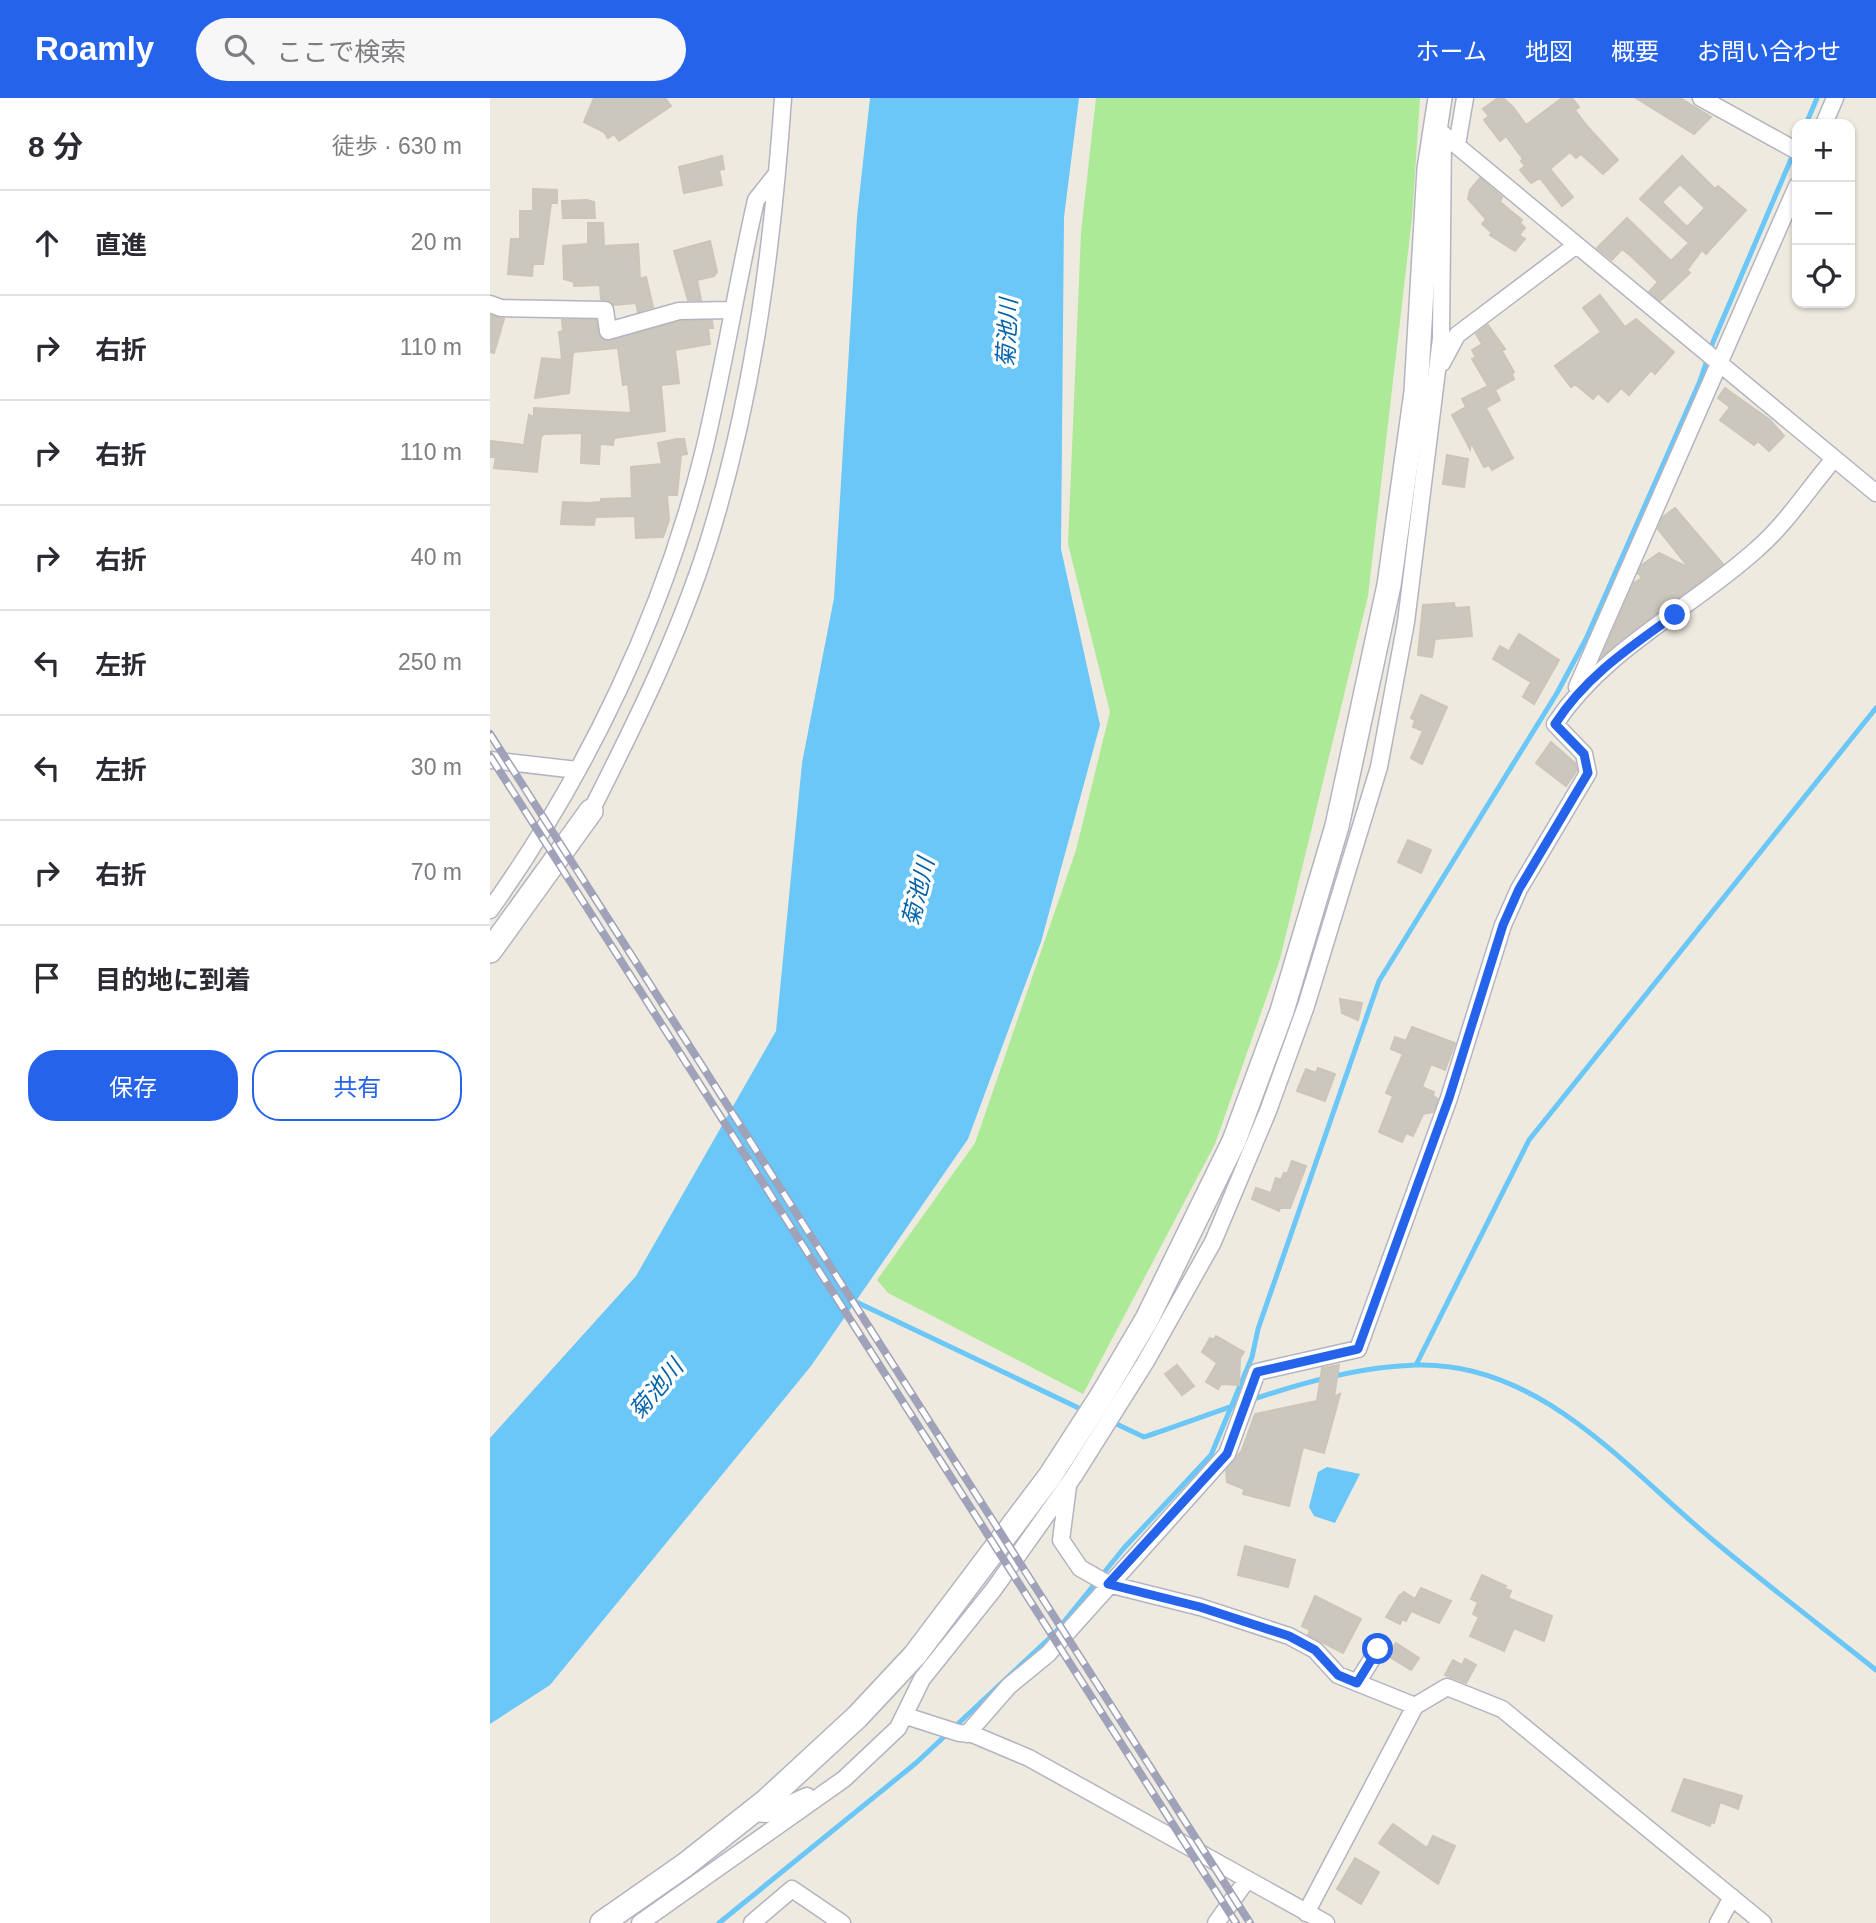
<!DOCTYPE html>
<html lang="ja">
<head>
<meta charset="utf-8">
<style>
	:root { --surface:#fff; --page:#f7f7f7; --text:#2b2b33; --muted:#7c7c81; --line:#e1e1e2; --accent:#2563eb }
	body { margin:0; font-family:Helvetica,"Noto Sans JP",sans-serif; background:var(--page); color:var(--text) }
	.controls { position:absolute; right:21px; top:21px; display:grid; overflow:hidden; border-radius:14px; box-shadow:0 2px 5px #0004 }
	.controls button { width:63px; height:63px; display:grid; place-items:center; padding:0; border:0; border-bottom:2px solid var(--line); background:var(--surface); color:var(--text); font:35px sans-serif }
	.stop { position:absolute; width:21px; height:21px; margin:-16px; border:5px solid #2563eb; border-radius:50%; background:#fff }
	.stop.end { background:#2563eb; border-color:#fff; box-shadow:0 2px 7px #0008 }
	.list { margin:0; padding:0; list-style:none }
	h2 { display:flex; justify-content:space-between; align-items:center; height:91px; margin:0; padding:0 28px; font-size:30px }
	h2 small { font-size:23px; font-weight:400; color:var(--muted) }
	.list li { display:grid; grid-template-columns:46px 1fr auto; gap:21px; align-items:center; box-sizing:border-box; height:105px; padding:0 28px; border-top:2px solid var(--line) }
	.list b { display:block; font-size:26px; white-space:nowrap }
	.list em { font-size:23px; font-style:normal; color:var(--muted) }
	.actions { display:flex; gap:14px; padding:21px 28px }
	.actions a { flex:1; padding:16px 0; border:2px solid var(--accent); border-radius:28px; text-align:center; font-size:24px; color:var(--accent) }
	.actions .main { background:var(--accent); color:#fff }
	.icon { flex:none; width:38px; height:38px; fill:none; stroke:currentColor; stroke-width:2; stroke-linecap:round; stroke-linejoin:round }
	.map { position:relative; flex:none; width:1386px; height:1825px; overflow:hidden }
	header { display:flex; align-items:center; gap:42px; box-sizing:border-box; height:98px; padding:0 35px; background:var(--accent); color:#fff }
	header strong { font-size:33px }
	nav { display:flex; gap:38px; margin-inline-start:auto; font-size:24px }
	.search { width:490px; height:63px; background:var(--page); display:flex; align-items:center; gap:18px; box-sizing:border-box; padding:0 24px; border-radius:38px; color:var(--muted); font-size:26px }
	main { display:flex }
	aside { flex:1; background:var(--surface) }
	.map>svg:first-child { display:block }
</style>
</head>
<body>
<header>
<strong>Roamly</strong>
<div class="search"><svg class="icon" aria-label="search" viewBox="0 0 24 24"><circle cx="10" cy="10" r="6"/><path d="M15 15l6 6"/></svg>ここで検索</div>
<nav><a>ホーム</a><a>地図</a><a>概要</a><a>お問い合わせ</a></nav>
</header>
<main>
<aside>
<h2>8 分<small>徒歩 · 630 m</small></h2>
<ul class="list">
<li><svg class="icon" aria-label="ahead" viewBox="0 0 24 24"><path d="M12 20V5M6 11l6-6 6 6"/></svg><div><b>直進</b></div><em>20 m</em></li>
<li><svg class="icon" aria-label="right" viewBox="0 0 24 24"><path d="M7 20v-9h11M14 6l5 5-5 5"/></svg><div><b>右折</b></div><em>110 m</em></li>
<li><svg class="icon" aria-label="right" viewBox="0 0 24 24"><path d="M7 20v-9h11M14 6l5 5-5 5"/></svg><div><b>右折</b></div><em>110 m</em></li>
<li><svg class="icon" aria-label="right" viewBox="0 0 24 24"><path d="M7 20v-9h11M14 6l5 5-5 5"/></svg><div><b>右折</b></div><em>40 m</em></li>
<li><svg class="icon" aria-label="left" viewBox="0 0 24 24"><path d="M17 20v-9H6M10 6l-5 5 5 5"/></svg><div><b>左折</b></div><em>250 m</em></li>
<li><svg class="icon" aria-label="left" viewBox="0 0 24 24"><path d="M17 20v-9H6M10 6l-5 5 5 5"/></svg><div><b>左折</b></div><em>30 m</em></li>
<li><svg class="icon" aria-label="right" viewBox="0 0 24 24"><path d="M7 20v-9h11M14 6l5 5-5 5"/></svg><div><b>右折</b></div><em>70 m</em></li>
<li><svg class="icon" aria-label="arrive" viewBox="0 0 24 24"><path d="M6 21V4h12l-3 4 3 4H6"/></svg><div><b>目的地に到着</b></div></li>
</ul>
<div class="actions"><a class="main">保存</a><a>共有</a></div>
</aside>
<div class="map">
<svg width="1386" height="1825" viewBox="0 0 1386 1825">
	<rect width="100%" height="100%" fill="#efeadf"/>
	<!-- green -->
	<path fill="#acea97" d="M606,0H930L922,120L878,498L790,861L725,1046L593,1296L398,1195L387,1182L485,1045L586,752L620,614L578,446L591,134Z"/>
	<!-- water -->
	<path fill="#6ac7f8" d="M380,0H589L574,119L571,451L610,627L551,844L478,1041L321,1268L60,1587L0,1626V1340L146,1178L286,933L312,665L344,500L367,119Z
		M837,1369L870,1376L845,1425L824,1418L819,1409L828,1374Z"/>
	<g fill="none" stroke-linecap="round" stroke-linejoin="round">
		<!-- stream -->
		<path stroke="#6ac7f8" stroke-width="5" d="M1316,26L1327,0
			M360,1201L595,1313
			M926,1267L1039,1042L1386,610
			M620,1323L654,1339C741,1310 833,1270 926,1267C1050,1263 1137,1371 1224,1443C1277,1487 1332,1529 1386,1572
			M229,1825L426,1665L564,1536L634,1450L721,1357L762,1259L768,1231L889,883L1067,595L1096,541L1210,283L1223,244L1304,54"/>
	</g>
	<!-- building -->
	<path fill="#cbc6be" stroke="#cbc6b8" stroke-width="2" fill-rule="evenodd" d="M104,0H175L181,8L129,43L124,36L118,40L114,34L94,24Z
		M1008,0H1013L1023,9L1036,27L1072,0H1082L1089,9L1085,12L1097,28L1128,62L1113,76L1091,56L1086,60L1080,54L1060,71L1083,99L1072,108L1050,80L1041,85L1030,72L1035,68L1031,63L1033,61L1016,38L1010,43L994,22L999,18L993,11Z
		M1146,0H1190L1221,19L1204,36Z
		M232,58L234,71L229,72L232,87L194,95L189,69Z
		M1192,58L1225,91L1228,88L1256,112L1216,156L1212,152L1197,172L1200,175L1170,203L1159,194L1168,184L1141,158L1132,151L1122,162L1107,150L1137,120L1181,163L1199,145L1150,101ZM1190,86L1215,110L1197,129L1172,104Z
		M990,80L1012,99L1010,104L1032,122L1030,125L1035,130L1029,137L1035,141L1025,153L1000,137L1002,135L992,126L996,121L978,101L980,92Z
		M43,91L67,92V105H61L53,166H43L42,178L18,176L21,141H30V113H43Z
		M97,102L104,104L105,120H73L72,103Z
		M98,125H113L114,148L148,146L150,181L156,179L163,209L148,214L146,205L124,207L111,201L110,187L84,188V184L74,181L73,148L98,146Z
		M220,143L227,174L224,178L207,182L211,202H198L184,153Z
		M1110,197L1135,229L1146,221L1184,254L1165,276L1161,272L1139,297L1131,290L1118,304L1108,295L1103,301L1085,286L1081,289L1065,268L1111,234L1093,210Z
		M0,217L14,221L4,255L0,254Z
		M72,222H106L110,239L116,243L191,223H222L223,230H218L220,246L185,252L189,285L171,287L175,333L124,340L123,347L110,346L109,366L91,365L92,335L54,336L51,339L47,374L4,370L6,359H0V343L34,347L39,317L44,319V310L141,315L138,286L133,287L128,250L83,254L79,295L45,300L52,260L72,262L69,234L73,233Z
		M998,227L1015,251L1012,253L1024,274L1022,276L1024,281L1005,292L1010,302L996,310L1023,360L1002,372L999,367L994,369L981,344L980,351L962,317L976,309L972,301L998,288L982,261L986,259L982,252L992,246L986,236Z
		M1235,290L1280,322L1294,338L1279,353L1268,343L1264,347L1230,322L1240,309L1228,300Z
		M187,341H194L197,356L191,357L187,397H177L179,422L173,439L146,440L145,418L105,419L104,427L71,426L73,404L99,405L111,404V401L142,400L141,369L172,366L168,345Z
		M957,357L978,361L974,389L953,386Z
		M1185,410L1233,466L1112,558L1144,485L1152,480L1148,475L1152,467L1169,455L1199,470L1168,431L1173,419Z
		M964,505L965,510L979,509L982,538L945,541L942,559L928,557L933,507Z
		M1029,536L1069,562L1044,606L1033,599L1041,584L1003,561L1010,548L1019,553Z
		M931,597L957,609L932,666L921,660L933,633L923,629L925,622L921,620Z
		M1061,644L1085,665L1087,672L1076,688L1046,665Z
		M918,742L941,752L931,775L908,764Z
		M850,901L872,905L868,922L852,915Z
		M922,929L965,945L955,972L941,966L932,989L944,994L943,998L948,1001L943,1014L933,1016L923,1038L916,1035L912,1044L889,1034L903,998L896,995L913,956L901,951L905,939L916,943Z
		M828,970L845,976L835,1003L807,993L816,971L826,975Z
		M802,1063L816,1068L800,1110H790L789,1113L762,1101L766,1090L781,1095L786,1080L791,1082L794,1075L797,1076Z
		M726,1238L754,1254L750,1260L749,1287L731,1286L728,1291L716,1284L727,1265L712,1254L720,1240L724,1242Z
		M687,1267L704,1288L692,1297L675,1276Z
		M849,1267L844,1299L850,1296L834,1355L813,1349L799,1408L753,1396L754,1391L737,1384L736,1372L752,1352L765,1316L827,1303L832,1270Z
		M755,1448L805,1462L798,1489L748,1477Z
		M992,1477L1016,1488L1014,1490L1021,1493L1018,1500L1062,1518L1054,1543L1024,1530L1014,1553L980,1538L989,1519L983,1516L988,1504L981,1501Z
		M931,1490L961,1503L949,1525L921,1513L916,1523L912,1521L910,1526L896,1519L909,1498L914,1494L925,1501Z
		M825,1498L871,1521L853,1555L818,1537L820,1532L812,1528Z
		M906,1545L929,1560L921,1572L898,1558Z
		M975,1561L986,1567L976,1585L955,1577L963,1562L972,1567Z
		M1194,1681L1252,1698L1248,1711L1230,1704L1224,1725L1221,1724L1220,1728L1182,1713Z
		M903,1726L937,1750L943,1738L965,1748L948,1786L889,1745Z
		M865,1760L889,1774L871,1806L847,1791Z"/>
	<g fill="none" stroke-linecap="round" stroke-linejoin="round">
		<!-- street casing -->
		<g stroke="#b3b4c1" stroke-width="19">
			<path id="street" d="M1211,0L1307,53
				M1334,26L1345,0
				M948,32L1386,395
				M967,47L975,0
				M0,206L11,210L115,212L118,233L189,213L241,212
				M952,265L967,237L1085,148
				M1087,589L1307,88
				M0,662L87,672
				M101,713C148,620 195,525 224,425C265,287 283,143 293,0
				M0,812C97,676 174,515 214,352C234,269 247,185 266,102L285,78
				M578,1388L571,1442L590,1470L618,1486L710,1509L799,1538L825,1552L848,1577L925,1608
				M867,1585L888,1551
				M416,1618L469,1635L482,1636L539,1660L836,1825
				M477,1636L519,1588L558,1556L737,1356L767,1274L868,1251L959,1000L1013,827L1029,791L1098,675L1094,656L1065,626C1115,550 1201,511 1267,451C1297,425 1318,391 1344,361
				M260,1715L277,1716L317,1698
				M816,1815L925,1608L957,1589L1012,1611L1273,1825
				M150,1825L354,1681L408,1630L432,1581L504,1491L584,1378L655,1265L723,1144L778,1013L816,908L889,669L916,524L951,240L953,36
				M262,1825L302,1791L352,1825
				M726,1825L757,1782
				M1228,1825L1242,1799"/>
		</g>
		<!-- secondary casing -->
		<g stroke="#b3b4c1" stroke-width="26">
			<path id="secondary" d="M0,853L101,713
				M112,1825L195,1767L276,1703L367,1619L425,1557L560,1378L611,1299L657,1221L744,1043L792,913L847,728L899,487L926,294L939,71L950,0"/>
		</g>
		<!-- street -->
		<use href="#street" stroke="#fff" stroke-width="16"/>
		<!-- secondary -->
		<use href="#secondary" stroke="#fff" stroke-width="23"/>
		<!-- rail casing -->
		<g stroke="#a0a2b9" stroke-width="8">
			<path id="rail" d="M0,636L760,1825
				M0,658L746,1825"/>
		</g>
		<!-- rail -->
		<use href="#rail" stroke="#fff" stroke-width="5" stroke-dasharray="16" stroke-linecap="butt"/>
	</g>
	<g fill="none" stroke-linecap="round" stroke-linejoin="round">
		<!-- route -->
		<path stroke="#2563eb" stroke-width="9" d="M888,1551L867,1585L848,1577L825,1552L799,1538L710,1509L618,1486L737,1356L767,1274L868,1251L959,1000L1013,827L1029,791L1098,675L1094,656L1065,626C1096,578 1139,550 1185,517"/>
	</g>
	<g text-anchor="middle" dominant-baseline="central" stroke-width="7" stroke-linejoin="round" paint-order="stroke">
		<!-- water labels -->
		<g font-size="23" font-style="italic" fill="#0363ab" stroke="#fff">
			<text transform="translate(517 235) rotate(-87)">菊池川</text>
			<text transform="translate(428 794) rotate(-76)">菊池川</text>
			<text transform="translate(166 1291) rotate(-50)">菊池川</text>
		</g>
	</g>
</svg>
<div class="controls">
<button>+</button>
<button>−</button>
<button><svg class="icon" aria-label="locate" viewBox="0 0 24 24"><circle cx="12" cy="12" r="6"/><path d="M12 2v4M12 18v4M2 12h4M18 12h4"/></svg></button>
</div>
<div class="stop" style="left:888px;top:1551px"></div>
<div class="stop end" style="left:1185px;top:517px"></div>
</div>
</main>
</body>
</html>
